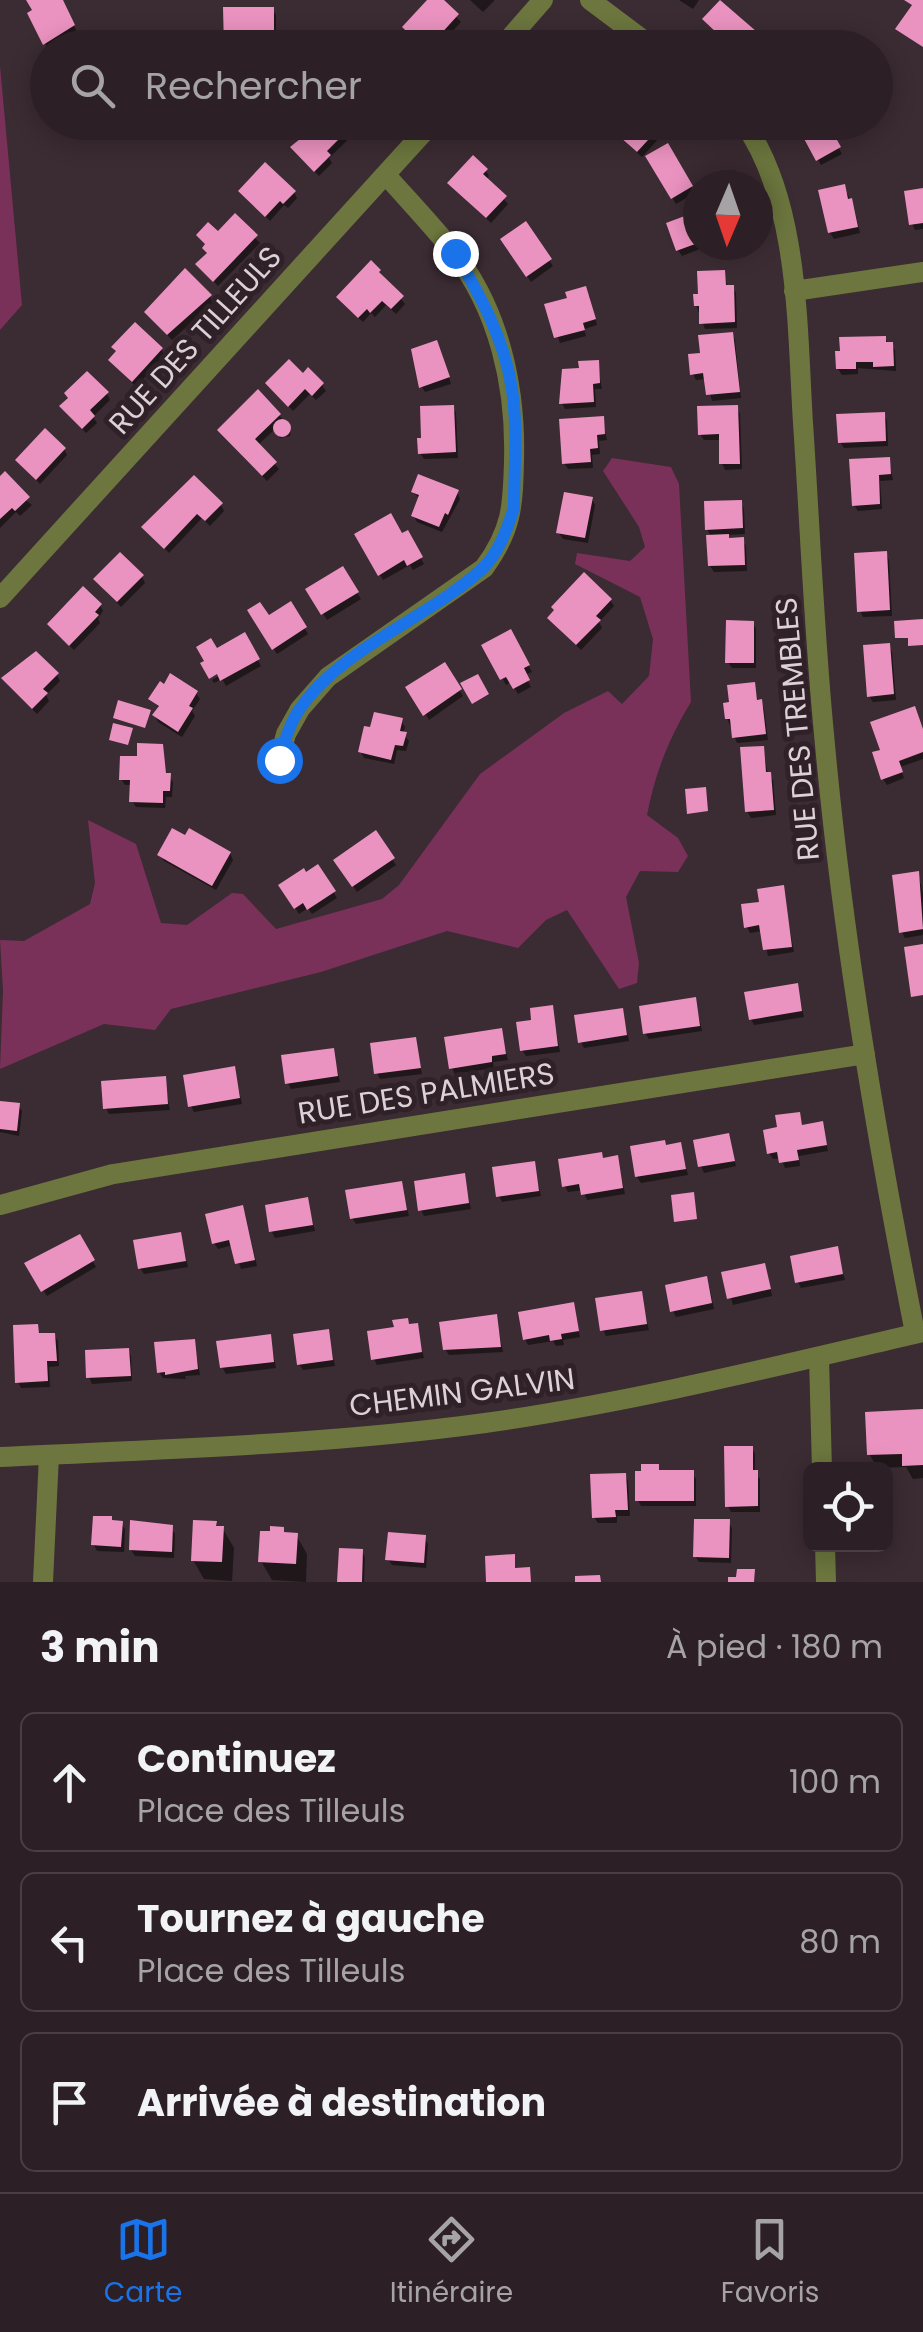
<!DOCTYPE html>
<html lang="fr">
<head>
<meta charset="utf-8">
<style>
	:root { --surface:#2c2026; --page:#34282e; --text:#f1f3f6; --muted:#a6a3a7; --line:#483e43; --accent:#1a73e8 }
	body { margin:0; font-family:Poppins,sans-serif; background:var(--page); color:var(--text) }
	.controls { position:absolute; right:30px; bottom:30px; display:grid; overflow:hidden; border-radius:15px; box-shadow:0 5px 25px #0003 }
	.controls button { width:90px; height:90px; display:grid; place-items:center; padding:0; border:0; border-bottom:2px solid var(--line); background:var(--surface); color:var(--text); font:50px sans-serif }
	.compass { position:absolute; left:683px; top:170px; width:90px; height:90px; border-radius:50%; background:var(--surface); box-shadow:0 5px 25px #0003; rotate:182deg }
	.stop { position:absolute; width:30px; height:30px; margin:-22px; border:8px solid #1a73e8; border-radius:50%; background:#fff }
	.stop.end { background:#1a73e8; border-color:#fff; box-shadow:0 2px 10px #0008 }
	.list { margin:0; padding:0; list-style:none }
	h2 { display:flex; justify-content:space-between; align-items:center; height:130px; margin:0; padding:0 40px; font-size:42px }
	h2 small { font-size:32px; font-weight:400; color:var(--muted) }
	.list li { display:grid; grid-template-columns:65px 1fr auto; gap:30px; align-items:center; box-sizing:border-box; height:140px; margin:0 20px 20px; padding:0 20px; border:2px solid var(--line); border-radius:15px }
	.list b { display:block; font-size:38px; white-space:nowrap }
	.list p { margin:0; font-size:32px; white-space:nowrap; color:var(--muted) }
	.list em { font-size:32px; font-style:normal; color:var(--muted) }
	.icon { flex:none; width:55px; height:55px; fill:none; stroke:currentColor; stroke-width:2; stroke-linecap:round; stroke-linejoin:round }
	.map { position:relative; flex:none; width:923px; height:1582px; overflow:hidden }
	.search { position:absolute; background:var(--surface); box-shadow:0 5px 25px #0003; left:30px; right:30px; top:30px; height:110px; display:flex; align-items:center; gap:25px; box-sizing:border-box; padding:0 35px; border-radius:55px; color:var(--muted); font-size:38px }
	.sheet { height:610px; background:var(--surface) }
	nav { display:flex; justify-content:space-around; align-items:center; box-sizing:border-box; height:140px; border-top:2px solid var(--line); background:var(--surface); font-size:28px; color:var(--muted) }
	nav a { display:grid; justify-items:center; gap:5px }
	nav .on { color:var(--accent) }
	.map>svg:first-child { display:block }
</style>
</head>
<body>
<div class="map">
<svg width="923" height="1582" viewBox="0 0 923 1582">
	<rect width="100%" height="100%" fill="#3b2b32"/>
	<!-- green -->
	<path fill="#793159" d="M0,66L22,305L0,330Z
		M612,458L671,467L679,484L691,702C669,738 655,773 647,815L678,838L688,856L678,872L640,871L626,897L639,963L637,983L619,989L567,910L546,920L518,948L447,931L321,972L171,1009L155,1030L104,1024L0,1069L3,991L0,940L24,941L90,904L95,883L88,820L136,844L161,923L187,925L232,893L243,894L276,929L382,899L399,885L480,774L564,713L608,691L622,704L649,676L653,639L640,597L575,564L577,553L630,561L645,547L639,527L603,471Z"/>
	<!-- shadow -->
	<path fill="#0007" d="M29,0H61L77,32L48,49L30,14L35,11Z
		M431,0H440L461,22L437,48H424L405,28Z
		M470,0H494V1L483,12Z
		M679,0H699L693,9Z
		M272,9L276,15V48H205L226,47Z
		M347,122L355,133L329,158L332,163L319,176L297,154Z
		M603,122H649L661,136L642,157Z
		M825,122L842,154L821,165L799,124Z
		M667,146L695,193L676,204L649,156Z
		M486,171L489,176L486,180L508,204L491,223L450,183Z
		M923,191V229L915,230L912,224Z
		M241,192H294L297,198L288,208L284,205L270,221Z
		M847,193L854,207L860,233L834,239L830,233Z
		M698,213V245H710L682,256L678,250Z
		M235,217L260,243L218,286L198,265L208,254L207,246L199,236L218,234Z
		M525,224L553,266L531,282L503,240Z
		M379,271L405,304L396,314L386,305L375,317L371,313L363,322L342,303Z
		M724,273L728,288L733,287L736,293L737,328L705,329L696,305Z
		M589,295L597,325L584,329L586,336L560,343L547,306Z
		M210,297L213,303L172,340L151,318Z
		M732,334L735,340L741,398L712,401L706,379L696,380L693,374L703,355Z
		M884,338L895,350L896,371L858,368V374L842,375L838,369Z
		M161,349L165,355L136,387L111,360Z
		M440,349L451,384L425,392L422,387Z
		M597,362L602,389H595L596,407L565,409L562,403Z
		M303,376L322,385L326,391L316,400L310,394L293,411L268,384Z
		M107,394L110,400L93,417L97,423L86,433L66,412Z
		M453,407L456,413L458,458L424,459L420,453Z
		M737,408L740,414L742,469L725,470L722,463L721,440H704L700,434Z
		M884,414L887,421L888,446L844,448L840,442Z
		M279,415L291,430L290,436L280,438L275,429L258,445L279,469L267,481L224,437Z
		M602,419L607,440L599,441L600,454L592,455L593,468L568,469L564,463Z
		M64,449L67,455L40,484L18,460Z
		M889,460L893,480L880,481L882,509L858,511L854,505Z
		M0,479L32,505L20,516L16,512L0,528Z
		M413,492H457L460,499L442,532L417,522L413,515L420,499Z
		M592,499L595,505L588,543L563,539L559,533Z
		M741,502L744,509L745,534L727,535V538L742,539L746,546L747,571L714,572L710,566L712,538L707,529Z
		M221,505L224,511L210,526L202,518L169,553L144,527Z
		M407,534L424,564L413,570L410,565L383,580L357,535L401,537Z
		M886,554L889,560L892,616L863,617L860,611Z
		M342,569L361,599L327,620L308,589Z
		M142,577L145,583L121,607L100,585Z
		M610,600L614,606L599,622L602,628L581,650L554,624Z
		M290,604L308,634L277,654L250,611L268,618Z
		M100,605L103,611L98,618L100,623L74,650L53,630Z
		M753,623L756,629V668H732L728,662Z
		M510,632L532,672L525,675L531,687L518,694L511,682L506,685L485,646Z
		M244,635L261,666L226,686L222,679L214,683L212,680L229,670L216,651Z
		M889,646L892,652L896,700L873,702L869,696Z
		M444,666L463,696L429,720L409,687Z
		M57,675L60,681L46,695L49,701L37,714L8,685Z
		M754,685L758,702L764,708L768,740L737,743L727,718Z
		M196,693L200,699L192,711L195,716L182,737L158,722L155,716L160,708L151,699Z
		M401,721L405,727L403,734L409,741L406,751L397,750L394,764L364,758L361,752Z
		M923,731V759L900,767L904,778L887,785L883,779Z
		M161,746L167,775L173,782L172,797H166L165,808L136,807L132,801V785H125L121,779L139,759Z
		M763,748L768,775L773,780L776,815L751,818L747,811Z
		M375,834L396,865L357,892L336,860Z
		M230,853L233,860L216,890L164,861L160,855Z
		M318,867L337,898L312,914L308,908L299,914L282,886Z
		M918,874L923,893V935L905,938L902,932Z
		M782,888L794,952L768,956L762,931L750,933L747,927L761,904Z
		M797,986L804,1017L754,1025L751,1019Z
		M695,1000L702,1031L649,1039L645,1033Z
		M552,1008L560,1052L526,1056L522,1050L534,1022Z
		M622,1011L629,1041L584,1048L581,1042Z
		M501,1031L508,1060L493,1062L494,1068L455,1074L452,1068Z
		M415,1040L422,1074L380,1079L377,1073Z
		M333,1050L340,1082L291,1089L288,1083Z
		M234,1069L242,1104L194,1112L191,1106Z
		M164,1079L170,1110L109,1114L106,1108Z
		M0,1103L18,1105L22,1111L19,1136L0,1132Z
		M799,1114L803,1127L822,1124L828,1151L799,1156L800,1166L785,1168L781,1158L773,1159L769,1153L780,1130Z
		M728,1136L736,1166L704,1173L701,1166Z
		M680,1145L688,1175L641,1183L637,1177Z
		M617,1158L625,1194L587,1200L583,1190L568,1192L565,1186Z
		M533,1164L541,1196L502,1202L499,1196Z
		M463,1176L471,1209L424,1216L421,1210Z
		M401,1184L409,1216L356,1224L352,1218Z
		M307,1200L315,1231L275,1238L272,1232Z
		M245,1214L257,1266L241,1269L233,1245L218,1249L214,1243Z
		M180,1235L188,1267L144,1274L140,1268Z
		M79,1237L96,1267L47,1296L27,1264Z
		M836,1249L845,1280L801,1288L798,1282Z
		M767,1272L772,1296L733,1305L724,1274Z
		M709,1285L714,1309L676,1317L673,1311Z
		M640,1294L649,1330L606,1336L603,1330Z
		M572,1305L580,1337L563,1340L564,1345L556,1346L553,1341L528,1345L525,1339Z
		M496,1317L503,1352L449,1355L445,1349Z
		M37,1326L41,1336L54,1335L58,1341L59,1366L49,1367L50,1387L21,1388L18,1382Z
		M416,1326L424,1358L377,1365L374,1359Z
		M328,1332L335,1366L303,1370L299,1364Z
		M270,1337L276,1368L226,1374L222,1367Z
		M194,1341L200,1375L185,1376L186,1379L163,1378L159,1372Z
		M128,1350L131,1356L132,1381L92,1384L89,1377Z
		M923,1412V1478L913,1479L906,1467L877,1468L870,1455Z
		M752,1448L755,1454V1473L760,1479V1512H731L728,1506Z
		M658,1467L661,1473H692L696,1479V1506H641L638,1500Z
		M625,1475L628,1481L630,1516H617V1523H598L594,1517Z
		M728,1522L732,1528L731,1563L699,1562L695,1556Z
		M113,1523H121L125,1529L124,1552L97,1551L94,1545Z
		M215,1524L218,1529H223L234,1548L232,1581L204,1579L193,1560Z
		M171,1528L175,1534L174,1558L135,1556L131,1550Z
		M283,1530L286,1535H296L307,1554L306,1582L272,1580L261,1561Z
		M424,1537L428,1544L426,1568L392,1565L388,1559Z
		M362,1551L365,1558L364,1582H340Z"/>
	<!-- building -->
	<path fill="#eb93c0" d="M26,0H63L75,25L43,45L27,13L32,10Z
		M427,0H444L459,14L428,48H424L402,27Z
		M720,0L764,38L755,48H733L702,19Z
		M904,0H923V47L895,29L912,5Z
		M223,7H274V48H224Z
		M304,122H350L353,125L327,151L331,155L314,172L290,147L300,139L294,133Z
		M603,122H653L659,128L637,152Z
		M795,122H827L841,147L816,161Z
		M668,143L693,186L671,199L645,156Z
		M473,155L488,169L483,174L507,196L486,218L447,183Z
		M265,162L296,191L283,204L280,201L265,217L238,191Z
		M845,184L848,199L852,198L858,227L828,233L818,190Z
		M923,188V223L909,225L904,191Z
		M698,211V243L676,251L666,223Z
		M235,213L258,235L213,282L195,264L207,253L202,248L205,244L196,235L208,222L218,231Z
		M526,221L552,259L526,277L500,239Z
		M371,260L381,270L379,272L404,296L391,309L382,301L370,313L367,309L358,318L336,297Z
		M185,268L212,295L167,335L144,312Z
		M725,270L726,285H734L735,322L699,324V306H694L693,294H698L697,271Z
		M586,286L596,319L583,323L585,330L554,338L544,304L567,298L565,292Z
		M135,322L163,348L132,382L108,360L116,351L111,347Z
		M733,332L740,392L706,395L703,373L690,375L688,354L700,353L698,335Z
		M886,336V342H893L894,366L873,367V362H856V369H836L835,351H840L839,337Z
		M437,340L450,377L419,388L411,349Z
		M289,359L303,373L308,367L324,383L312,396L305,389L288,407L265,383Z
		M599,360L600,383L593,384L594,402L559,404L562,369L579,368L578,361Z
		M87,371L109,392L90,410L95,416L82,429L59,406L68,398L64,393Z
		M258,389L281,414L255,439L277,462L262,476L217,430Z
		M454,405L456,452L418,454L417,438H421L420,406Z
		M738,405L740,464H719V434L698,435L697,406Z
		M885,412L886,441L838,443L836,414Z
		M604,416L605,434L597,435L598,448L590,449L591,462L562,464L559,419Z
		M273 428a9 9 0 1 1 18 0a9 9 0 1 1-18 0Z
		M45,428L66,448L36,480L15,460Z
		M890,457L891,474L879,475L880,504L852,506L849,459Z
		M5,471L30,497L15,511L12,508L0,519V476Z
		M418,474L459,490L448,515L445,513L439,527L411,516L419,495L411,492Z
		M194,475L223,503L205,521L197,514L164,549L141,527Z
		M564,492L593,497L585,538L556,533Z
		M742,500L743,528L705,530L704,501Z
		M391,513L402,533L408,530L423,557L407,566L404,560L378,576L354,534Z
		M729,534V538L744,537L745,565L708,566L706,535Z
		M887,551L890,610L857,612L854,553Z
		M120,552L144,575L117,602L93,579Z
		M343,566L359,592L321,615L305,589Z
		M584,572L612,599L596,616L601,620L576,645L547,618L554,610L551,607Z
		M83,586L102,604L95,612L99,615L69,646L47,624Z
		M291,601L307,627L272,650L247,610L260,602L269,615Z
		M923,619V645L908,646V638H895L894,621Z
		M726,620L754,621V663H725Z
		M511,629L530,665L524,668L530,680L513,689L506,677L500,680L481,645Z
		M245,632L260,659L220,681L217,674L209,679L200,663L204,661L196,647L211,638L217,648Z
		M890,643L894,694L867,697L863,645Z
		M36,651L59,673L43,689L48,693L32,709L1,678Z
		M445,662L462,689L423,716L405,687Z
		M170,673L198,691L189,706L193,708L178,732L152,715L159,706L148,699L160,681L164,684Z
		M478,674L489,694L472,704L460,683Z
		M755,682L757,700L762,699L766,734L732,738L730,719H725L723,703L729,702L727,685Z
		M118,700L151,710L145,728L113,718Z
		M915,706L923,729V752L899,761L903,772L881,780L872,752L880,750L870,722Z
		M374,712L403,718L400,731L407,732L403,746L395,745L391,760L358,752L364,726L370,727Z
		M113,723L133,728L128,745L109,740Z
		M137,743L163,744L166,773H171L170,791H163V803L129,802L130,780H119L120,756H137Z
		M764,746L766,772H771L774,810L745,812L740,747Z
		M706,787L708,811L687,814L685,789Z
		M172,828L185,835L189,828L231,852L212,886L157,855Z
		M376,830L395,858L352,887L333,860Z
		M318,864L336,891L307,910L303,903L294,909L278,885L304,868L306,872Z
		M919,871L923,929L899,933L892,875Z
		M784,885L792,947L763,950L759,925L744,928L741,904L759,902L757,889Z
		M923,944V995L911,997L904,947Z
		M798,983L802,1011L749,1020L744,992Z
		M696,997L700,1026L643,1034L639,1006Z
		M553,1005L558,1046L520,1051L516,1022L531,1020L530,1008Z
		M623,1008L627,1035L578,1043L574,1015Z
		M502,1028L506,1054L492,1056V1062L449,1069L444,1037Z
		M416,1037L421,1068L374,1074L370,1043Z
		M334,1048L338,1076L285,1084L281,1055Z
		M235,1066L240,1098L188,1107L183,1075Z
		M166,1076L168,1104L103,1109L101,1081Z
		M0,1101L20,1103L17,1131L0,1129Z
		M800,1112L802,1125L823,1121L827,1145L797,1150L799,1160L779,1163L777,1152L767,1154L763,1130L777,1127L775,1115Z
		M729,1133L735,1161L698,1167L693,1140Z
		M665,1140L666,1145L681,1142L686,1169L635,1177L630,1146Z
		M602,1152L603,1158L618,1155L623,1188L581,1195L579,1184L562,1187L558,1159Z
		M535,1161L539,1191L496,1197L492,1167Z
		M465,1173L469,1203L418,1211L414,1181Z
		M402,1181L407,1210L350,1219L345,1190Z
		M694,1192L697,1219L674,1222L671,1195Z
		M308,1197L313,1225L269,1232L265,1205Z
		M243,1205L255,1260L235,1264L229,1240L212,1244L205,1214Z
		M181,1232L186,1261L138,1269L133,1240Z
		M80,1234L95,1260L41,1292L24,1263Z
		M838,1246L843,1274L795,1283L790,1256Z
		M765,1263L771,1289L727,1299L721,1272Z
		M707,1276L712,1303L670,1312L665,1285Z
		M642,1291L647,1324L600,1331L595,1298Z
		M574,1302L579,1331L561,1334L562,1339L550,1341L549,1335L523,1340L518,1312Z
		M497,1314L501,1347L443,1350L439,1322Z
		M408,1318L409,1324L418,1323L422,1352L371,1360L367,1331L394,1327L392,1320Z
		M38,1324L39,1333H55L57,1361H47L48,1381L15,1383L13,1325Z
		M329,1329L333,1360L297,1365L293,1334Z
		M271,1334L274,1362L220,1368L216,1341Z
		M195,1339L198,1369L165,1375V1372L157,1373L154,1342Z
		M129,1348L131,1376L86,1378L85,1350Z
		M923,1409V1465L902,1466V1454L867,1455L865,1412Z
		M724,1446H753V1470H758V1506L725,1507Z
		M641,1464H659V1470H694V1501H635V1471H641Z
		M626,1473L628,1510H615L616,1517L592,1518L590,1474Z
		M93,1516H112V1520L123,1521L121,1547L91,1545Z
		M694,1519H730L729,1558L693,1557Z
		M130,1520L173,1525L172,1552L129,1550Z
		M193,1520L217,1521L216,1526H224L222,1562L191,1561Z
		M270,1526L284,1527V1532L298,1533L296,1564L258,1562L260,1531H270Z
		M388,1532L426,1535L424,1563L385,1560Z
		M339,1548L363,1549L362,1582H337Z
		M515,1554V1568L530,1567L531,1582H486L485,1556Z
		M737,1569H755L754,1582H728V1577H736Z
		M600,1575L601,1582H575V1576Z"/>
	<g fill="none" stroke-linecap="round" stroke-linejoin="round">
		<!-- minor -->
		<path stroke="#6c763e" stroke-width="20" d="M590,0L654,48
			M501,48L543,0
			M743,122C800,201 797,330 803,423C810,527 814,631 824,734C842,935 876,1135 915,1333
			M794,291L923,272
			M0,598L433,122
			M279,760L286,734L300,709L328,677L484,568C512,530 513,506 514,460C516,386 499,309 452,250C431,224 408,200 386,175
			M0,1205L113,1174L865,1054
			M819,1357L822,1470
			M825,1544L826,1582
			M43,1582L49,1455"/>
		<!-- tertiary -->
		<path stroke="#6c763e" stroke-width="20" d="M0,1457C162,1449 324,1445 485,1423C633,1402 777,1366 923,1332"/>
	</g>
	<g fill="none" stroke-linecap="round" stroke-linejoin="round">
		<!-- route -->
		<path stroke="#1a73e8" stroke-width="12" d="M279,760C284,743 289,725 299,710C340,648 428,619 482,569C499,553 507,529 514,508C514,469 518,429 512,390C505,340 480,295 455,253"/>
	</g>
	<g text-anchor="middle" dominant-baseline="central" stroke-width="10" stroke-linejoin="round" paint-order="stroke">
		<!-- street labels -->
		<g font-size="30" fill="#dcd1d6" stroke="#302128">
			<text transform="translate(195 340) rotate(-48)">RUE DES TILLEULS</text>
			<text transform="translate(797 729) rotate(-95)">RUE DES TREMBLES</text>
			<text transform="translate(426 1093) rotate(-9)">RUE DES PALMIERS</text>
			<text transform="translate(462 1392) rotate(-7)">CHEMIN GALVIN</text>
		</g>
	</g>
</svg>
<div class="controls">
<button><svg class="icon" aria-label="locate" viewBox="0 0 24 24"><circle cx="12" cy="12" r="6"/><path d="M12 2v4M12 18v4M2 12h4M18 12h4"/></svg></button>
</div>
<svg class="compass" viewBox="-18 -18 36 36"><path d="M0-13l5 13h-10z" fill="#e53935"/><path d="M0 13l5-13h-10z" fill="#a6a3a7"/></svg>
<div class="stop" style="left:279px;top:760px"></div>
<div class="stop end" style="left:455px;top:253px"></div>
<div class="search"><svg class="icon" aria-label="search" viewBox="0 0 24 24"><circle cx="10" cy="10" r="6"/><path d="M15 15l6 6"/></svg>Rechercher</div>
</div>
<section class="sheet">
<h2>3 min<small>À pied · 180 m</small></h2>
<ul class="list">
<li><svg class="icon" aria-label="ahead" viewBox="0 0 24 24"><path d="M12 20V5M6 11l6-6 6 6"/></svg><div><b>Continuez</b><p>Place des Tilleuls</p></div><em>100 m</em></li>
<li><svg class="icon" aria-label="left" viewBox="0 0 24 24"><path d="M17 20v-9H6M10 6l-5 5 5 5"/></svg><div><b>Tournez à gauche</b><p>Place des Tilleuls</p></div><em>80 m</em></li>
<li><svg class="icon" aria-label="arrive" viewBox="0 0 24 24"><path d="M6 21V4h12l-3 4 3 4H6"/></svg><div><b>Arrivée à destination</b></div></li>
</ul>
</section>
<nav>
<a class="on"><svg class="icon" aria-label="map" viewBox="0 0 24 24"><path d="M3 6l6-2 6 2 6-2v14l-6 2-6-2-6 2zM9 4v14M15 6v14"/></svg>Carte</a>
<a><svg class="icon" aria-label="directions" viewBox="0 0 24 24"><path d="M12 3l9 9-9 9-9-9zM9 14v-3h6M13 9l2 2-2 2"/></svg>Itinéraire</a>
<a><svg class="icon" aria-label="saved" viewBox="0 0 24 24"><path d="M7 4h10v16l-5-4-5 4z"/></svg>Favoris</a>
</nav>
</body>
</html>
